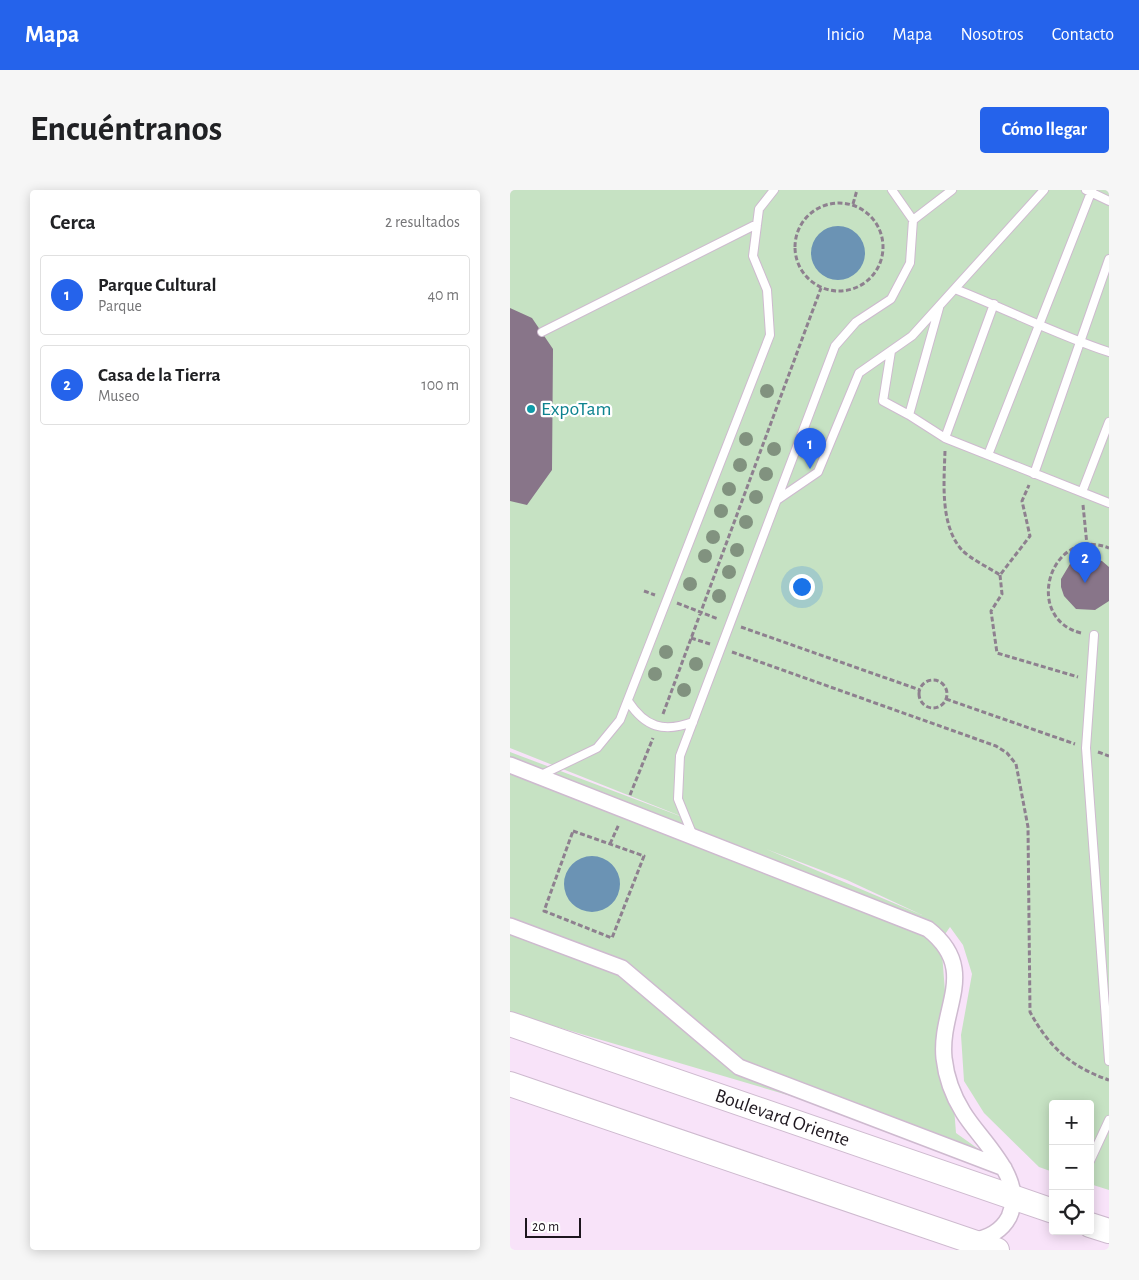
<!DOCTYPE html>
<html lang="es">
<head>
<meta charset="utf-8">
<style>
	:root { --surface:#fff; --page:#f6f6f6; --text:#202124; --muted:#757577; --line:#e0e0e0; --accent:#2563eb }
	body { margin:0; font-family:"Alegreya Sans",sans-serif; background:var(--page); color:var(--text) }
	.controls { position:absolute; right:15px; bottom:15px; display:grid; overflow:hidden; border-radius:5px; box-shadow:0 2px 12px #0003 }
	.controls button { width:45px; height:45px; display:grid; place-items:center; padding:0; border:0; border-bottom:1px solid var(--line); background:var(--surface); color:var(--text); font:25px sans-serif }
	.scale { position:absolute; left:15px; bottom:12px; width:56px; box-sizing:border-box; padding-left:5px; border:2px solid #1d161e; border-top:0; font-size:14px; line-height:18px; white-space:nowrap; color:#1d161e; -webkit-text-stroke:4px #fff; paint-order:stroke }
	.you { position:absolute; left:291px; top:396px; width:18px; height:18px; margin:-12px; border:4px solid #fff; border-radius:50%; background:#1a73e8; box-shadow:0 0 0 8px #1a73e833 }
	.badge { display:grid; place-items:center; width:32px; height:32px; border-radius:50%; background:var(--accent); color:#fff; font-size:16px; font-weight:700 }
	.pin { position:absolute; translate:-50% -41px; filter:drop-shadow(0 1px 2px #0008) }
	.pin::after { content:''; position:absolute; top:26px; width:18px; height:15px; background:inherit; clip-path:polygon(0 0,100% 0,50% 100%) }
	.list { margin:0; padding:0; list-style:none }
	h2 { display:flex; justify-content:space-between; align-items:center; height:65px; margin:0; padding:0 20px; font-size:21px }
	h2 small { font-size:16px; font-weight:400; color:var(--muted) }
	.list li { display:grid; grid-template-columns:32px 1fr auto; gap:15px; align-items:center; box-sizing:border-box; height:80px; margin:0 10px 10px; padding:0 10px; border:1px solid var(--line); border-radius:5px }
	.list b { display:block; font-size:19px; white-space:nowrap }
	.list p { margin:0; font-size:16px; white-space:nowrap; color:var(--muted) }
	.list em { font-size:16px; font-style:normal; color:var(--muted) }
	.icon { flex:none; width:28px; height:28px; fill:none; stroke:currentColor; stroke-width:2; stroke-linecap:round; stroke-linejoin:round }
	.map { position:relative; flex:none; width:599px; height:1060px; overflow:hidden; border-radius:5px }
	header { display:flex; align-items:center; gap:30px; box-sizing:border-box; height:70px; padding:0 25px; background:var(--accent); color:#fff }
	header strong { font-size:24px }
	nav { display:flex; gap:28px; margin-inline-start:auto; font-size:18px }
	.intro { display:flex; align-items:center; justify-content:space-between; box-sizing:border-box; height:120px; padding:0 30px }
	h1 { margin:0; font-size:35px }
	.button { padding:12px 22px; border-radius:5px; background:var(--accent); color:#fff; font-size:18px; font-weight:700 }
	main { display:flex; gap:30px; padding:0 30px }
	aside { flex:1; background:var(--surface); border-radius:5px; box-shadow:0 2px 12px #0003 }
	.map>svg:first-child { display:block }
</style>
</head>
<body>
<header>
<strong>Mapa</strong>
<nav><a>Inicio</a><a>Mapa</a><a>Nosotros</a><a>Contacto</a></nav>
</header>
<div class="intro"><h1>Encuéntranos</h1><a class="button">Cómo llegar</a></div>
<main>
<aside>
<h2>Cerca<small>2 resultados</small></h2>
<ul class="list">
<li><span class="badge">1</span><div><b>Parque Cultural</b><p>Parque</p></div><em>40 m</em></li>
<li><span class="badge">2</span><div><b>Casa de la Tierra</b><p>Museo</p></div><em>100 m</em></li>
</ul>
</aside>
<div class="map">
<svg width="599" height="1060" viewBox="0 0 599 1060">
	<rect width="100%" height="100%" fill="#f8e3f9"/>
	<!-- green -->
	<path fill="#c6e2c3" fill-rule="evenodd" d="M0,0H599V1000L580,994V914H543V982L529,977L474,923L454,891L451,845L462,784L453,755L440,737L431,750L446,943L474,963L0,823V562L183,631L0,558ZM256,659L337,690L412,725Z"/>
	<!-- water -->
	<path fill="#6b93b4" d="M301 63a27 27 0 1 1 54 0a27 27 0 1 1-54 0Z
		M54 694a28 28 0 1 1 56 0a28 28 0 1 1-56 0Z"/>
	<!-- building -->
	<path fill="#887589" d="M0,118L22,128L43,159L42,280L17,315L0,311Z
		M576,367L592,371L599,377V411L585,420L566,419L554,406L551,397V389L560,374Z"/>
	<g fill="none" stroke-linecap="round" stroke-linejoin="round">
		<!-- lane casing -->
		<g stroke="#cebacf" stroke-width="10">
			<path id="lane" d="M576,0L599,11
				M403,30L442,0
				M445,99C496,119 547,145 599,162
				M32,142L247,34
				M381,161L373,211L399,225L435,248L599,313
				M399,225L429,118
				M435,248L484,114
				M478,265L582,0
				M524,284L599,69
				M572,302L599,232
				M267,310L308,282L349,183L402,146L534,0
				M584,445L576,558L599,871
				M118,511C135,537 153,543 183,532
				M29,586L87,558L110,530L260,145L257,100L243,66L249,19L264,0
				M183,646L168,609L170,566L325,156L346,132L381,109L400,73L403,30L382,0
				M580,971L599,930"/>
		</g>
		<!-- street casing -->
		<g stroke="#cebacf" stroke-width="18">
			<path id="street" d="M0,575L418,739C470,780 429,818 434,868C436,886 443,906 453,922C471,952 517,988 499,1027C491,1042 478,1048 462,1051
				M0,736L112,778L229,877L494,978"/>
		</g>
		<!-- primary casing -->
		<g stroke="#cebacf" stroke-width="26">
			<g id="primary">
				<path id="s1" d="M0,834L543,1021"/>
				<path d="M0,894L487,1060"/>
				<path d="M580,1035L599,1041"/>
			</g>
		</g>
		<!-- path -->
		<path stroke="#8e808f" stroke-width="3" stroke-dasharray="5 2.5" stroke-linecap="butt" d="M285 57a44 44 0 1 1 88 0a44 44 0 1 1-88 0Z
			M343,14L347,0
			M435,261C434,292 430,334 451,359C460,369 478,377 490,385L520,346L512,311L519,295
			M573,315L577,355
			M490,385L492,404L481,421L487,463L568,487
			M134,401L145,405
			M167,413L208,429
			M231,437L410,500
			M571,443C512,428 540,335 599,358
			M181,448L200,454
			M222,462L486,556L497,563L506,574L518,637L520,822C539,857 561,877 599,890
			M409 504a14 14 0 1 1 28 0a14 14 0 1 1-28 0Z
			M436,509L565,554
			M153,524L311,98
			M588,562L599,566
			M120,605L143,548
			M63,641L134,666L102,748L34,721Z
			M100,654L109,634"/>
		<!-- lane -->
		<use href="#lane" stroke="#fff" stroke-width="8"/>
		<!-- street -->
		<use href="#street" stroke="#fff" stroke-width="15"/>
		<!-- primary -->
		<use href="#primary" stroke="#fff" stroke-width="24"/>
	</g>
	<!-- trees -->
	<g fill="#81927f">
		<circle cx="257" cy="201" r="7"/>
		<circle cx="236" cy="249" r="7"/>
		<circle cx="264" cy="259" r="7"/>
		<circle cx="230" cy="275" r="7"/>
		<circle cx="256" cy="284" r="7"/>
		<circle cx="219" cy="299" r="7"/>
		<circle cx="246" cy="307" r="7"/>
		<circle cx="211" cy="321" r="7"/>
		<circle cx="236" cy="332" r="7"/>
		<circle cx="203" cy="347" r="7"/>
		<circle cx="227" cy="360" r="7"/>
		<circle cx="195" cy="366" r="7"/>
		<circle cx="219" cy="382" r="7"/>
		<circle cx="180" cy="394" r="7"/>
		<circle cx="209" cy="406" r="7"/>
		<circle cx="156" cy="462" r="7"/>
		<circle cx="186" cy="474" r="7"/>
		<circle cx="145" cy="484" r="7"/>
		<circle cx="174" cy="500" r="7"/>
	</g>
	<!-- markers -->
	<circle fill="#0f9aa8" stroke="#fff" stroke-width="2" cx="21" cy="219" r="5"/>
	<g text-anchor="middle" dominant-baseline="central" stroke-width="4.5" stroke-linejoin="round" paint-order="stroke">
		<!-- culture labels -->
		<g font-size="20" fill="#0d838f" stroke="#fff" text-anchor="start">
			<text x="31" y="219">ExpoTam</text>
		</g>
		<!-- street labels -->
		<g font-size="20" fill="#1d161e" stroke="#fff">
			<text stroke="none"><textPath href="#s1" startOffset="288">Boulevard Oriente</textPath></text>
		</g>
	</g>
</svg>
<div class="controls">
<button>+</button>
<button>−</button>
<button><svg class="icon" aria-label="locate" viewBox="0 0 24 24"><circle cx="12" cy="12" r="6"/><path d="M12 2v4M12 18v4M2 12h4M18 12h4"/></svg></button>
</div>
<div class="scale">20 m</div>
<div class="you"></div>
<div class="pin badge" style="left:300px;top:279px">1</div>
<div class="pin badge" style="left:575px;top:393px">2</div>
</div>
</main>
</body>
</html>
